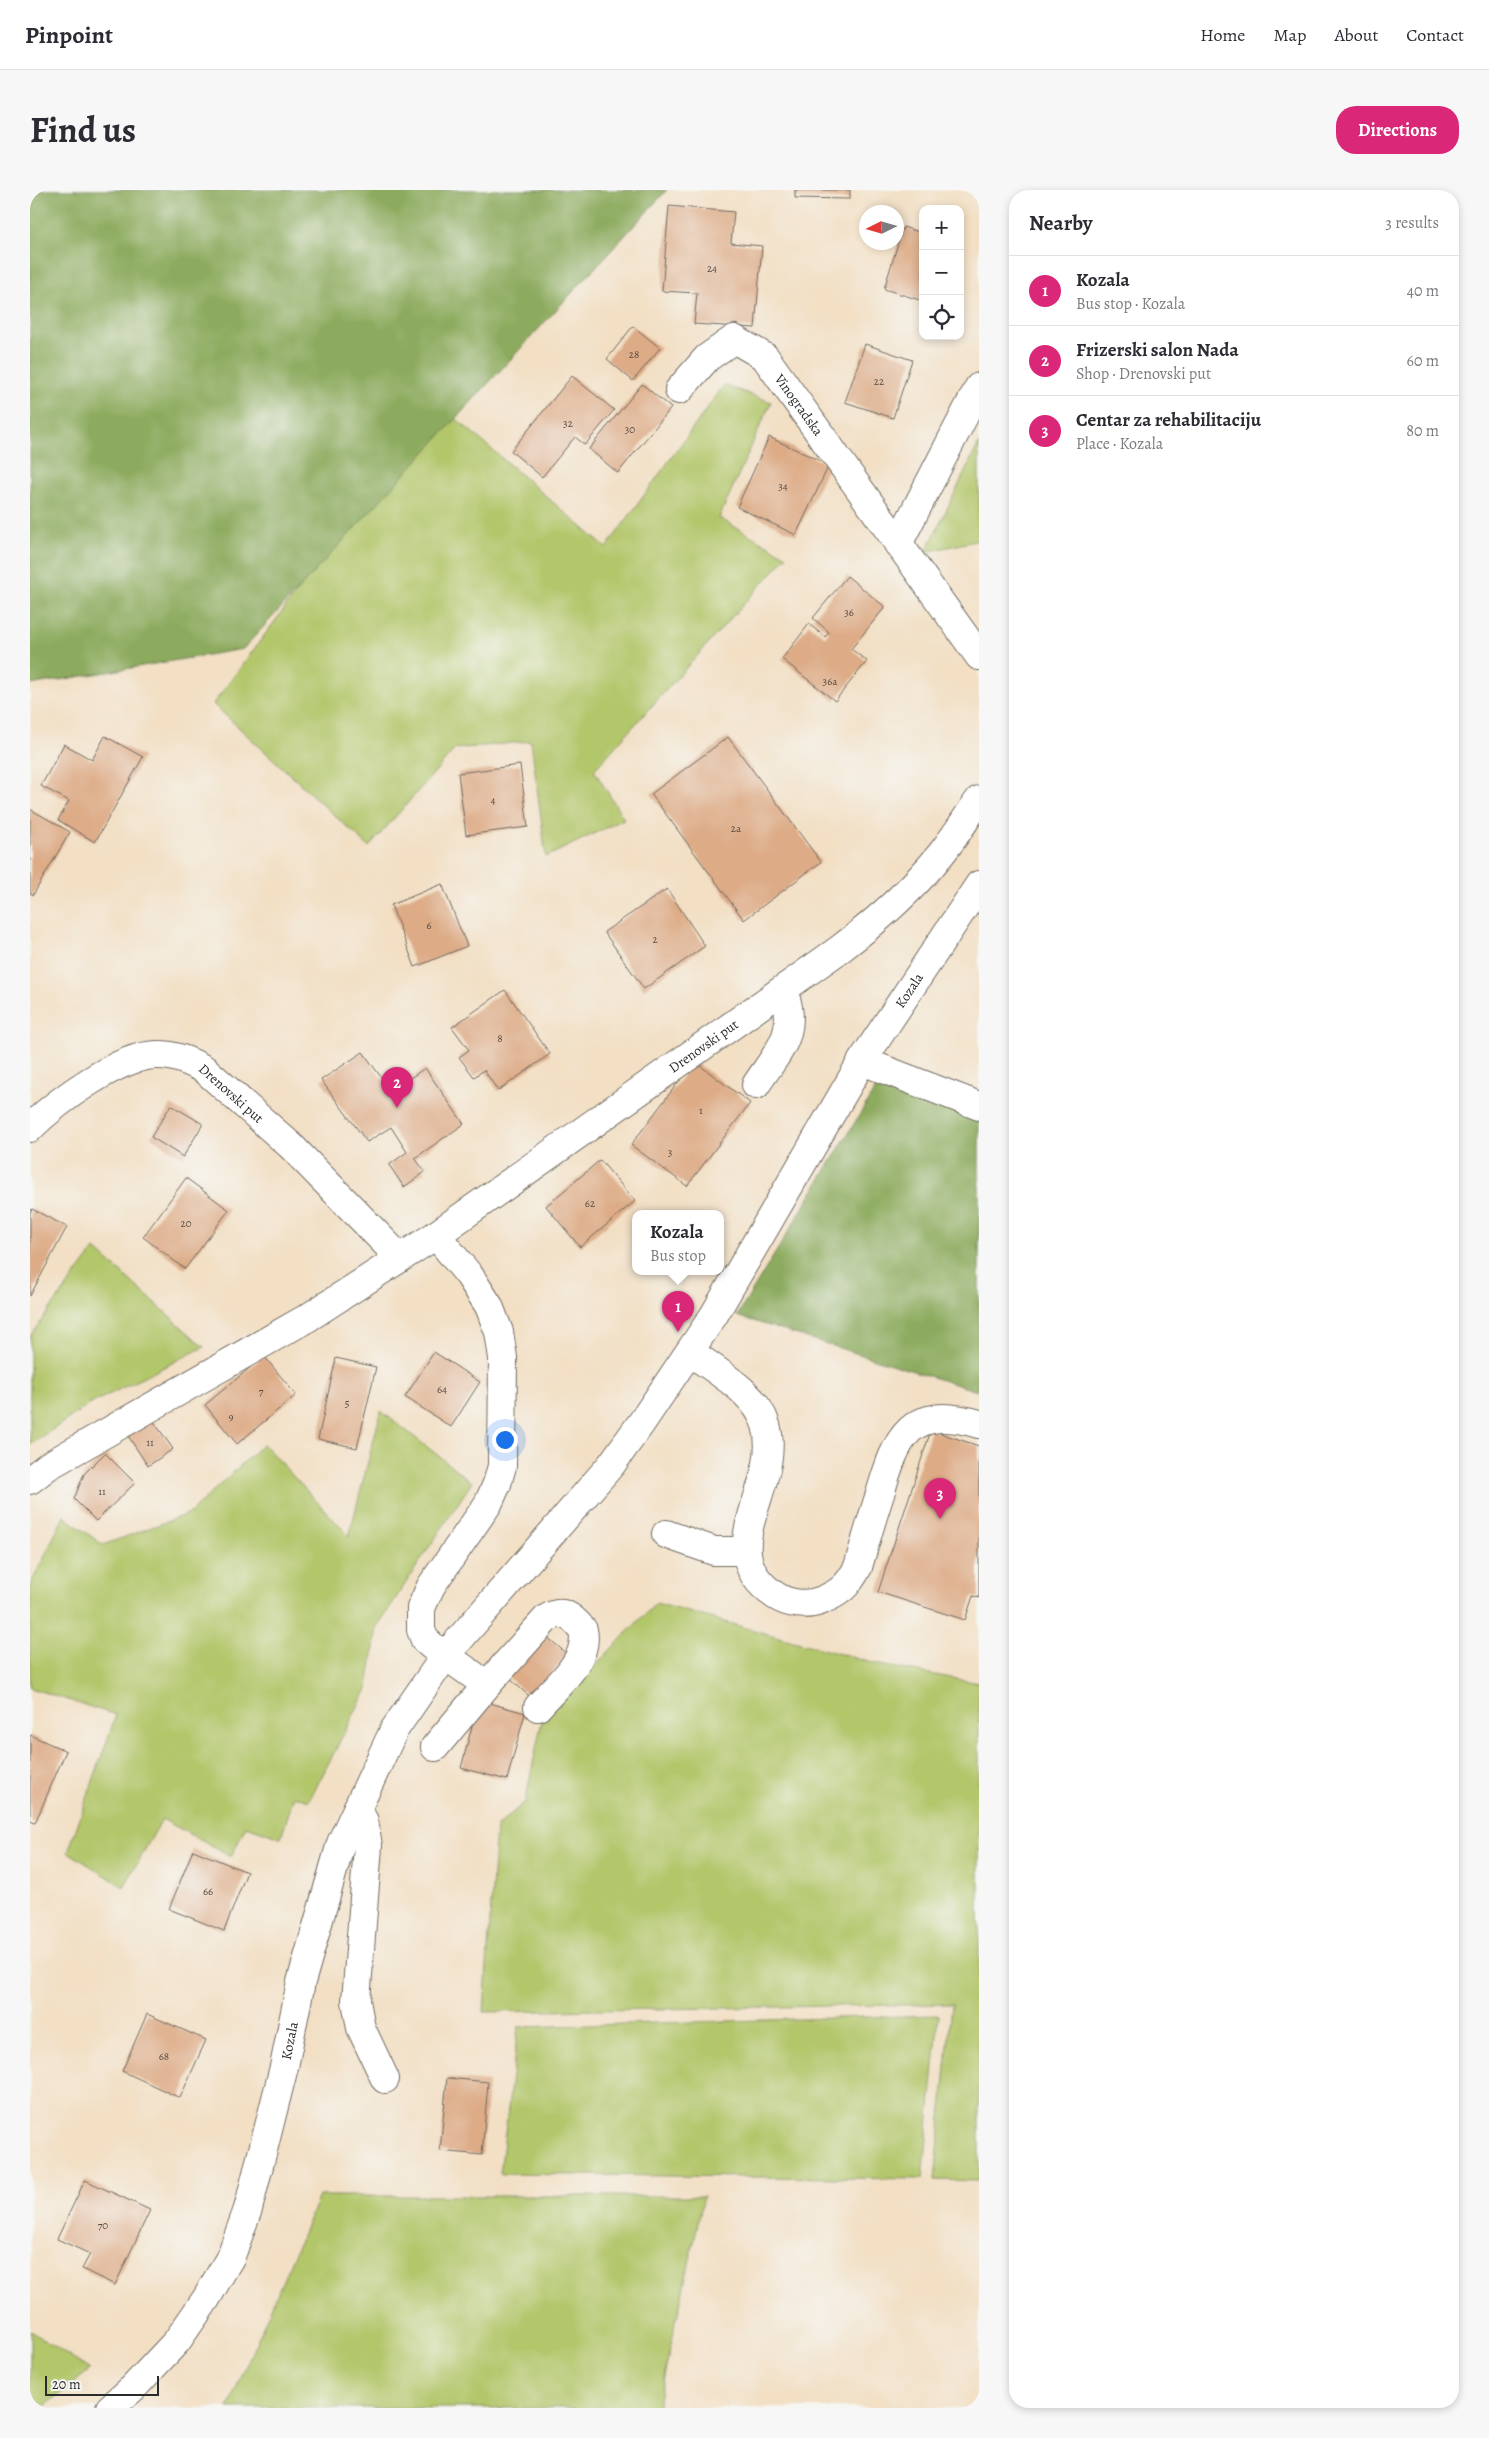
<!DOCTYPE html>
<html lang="en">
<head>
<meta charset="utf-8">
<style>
	:root { --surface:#fff; --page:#f7f7f7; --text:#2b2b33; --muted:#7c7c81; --line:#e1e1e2; --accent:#db2777 }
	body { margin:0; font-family:Alegreya,serif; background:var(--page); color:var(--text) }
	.controls { position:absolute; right:15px; top:15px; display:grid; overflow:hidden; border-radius:10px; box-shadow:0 2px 8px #0003 }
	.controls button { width:45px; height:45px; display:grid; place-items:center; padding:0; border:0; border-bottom:1px solid var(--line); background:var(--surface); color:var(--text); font:25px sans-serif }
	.compass { position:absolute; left:829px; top:15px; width:45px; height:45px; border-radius:50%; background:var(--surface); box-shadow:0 2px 8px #0003; rotate:265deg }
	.scale { position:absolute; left:15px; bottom:12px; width:114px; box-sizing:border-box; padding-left:5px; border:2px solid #2b2b2b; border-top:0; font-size:14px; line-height:18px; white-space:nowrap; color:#2b2b2b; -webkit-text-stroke:4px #f6f6f2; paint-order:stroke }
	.you { position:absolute; left:474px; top:1249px; width:18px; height:18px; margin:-12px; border:4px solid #fff; border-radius:50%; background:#1a73e8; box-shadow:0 0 0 8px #1a73e833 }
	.badge { display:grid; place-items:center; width:32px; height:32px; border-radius:50%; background:var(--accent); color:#fff; font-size:16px; font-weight:700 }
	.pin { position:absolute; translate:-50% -41px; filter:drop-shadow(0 1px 2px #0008) }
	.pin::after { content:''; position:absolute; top:26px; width:18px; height:15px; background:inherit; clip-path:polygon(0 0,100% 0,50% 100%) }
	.popup { position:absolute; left:602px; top:1020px; width:92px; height:65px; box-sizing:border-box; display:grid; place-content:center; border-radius:10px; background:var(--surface); filter:drop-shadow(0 1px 4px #0005); font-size:16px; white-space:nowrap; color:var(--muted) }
	.popup b { font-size:19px; color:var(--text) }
	.popup::after { content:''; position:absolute; left:50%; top:100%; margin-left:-10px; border:10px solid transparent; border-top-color:var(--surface) }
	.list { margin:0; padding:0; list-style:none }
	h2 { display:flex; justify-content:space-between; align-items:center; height:65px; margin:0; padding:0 20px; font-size:21px }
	h2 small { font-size:16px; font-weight:400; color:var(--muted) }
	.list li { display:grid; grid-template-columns:32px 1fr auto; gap:15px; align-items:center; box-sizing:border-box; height:70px; padding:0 20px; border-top:1px solid var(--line) }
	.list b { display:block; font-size:19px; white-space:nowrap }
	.list p { margin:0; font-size:16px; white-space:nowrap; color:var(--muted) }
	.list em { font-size:16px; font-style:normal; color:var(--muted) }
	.icon { flex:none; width:28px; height:28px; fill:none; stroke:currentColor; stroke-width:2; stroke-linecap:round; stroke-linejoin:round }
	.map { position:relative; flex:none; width:949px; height:2218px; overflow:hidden; border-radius:20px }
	header { display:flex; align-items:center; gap:30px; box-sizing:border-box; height:70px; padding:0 25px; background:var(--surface); border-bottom:1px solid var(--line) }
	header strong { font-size:24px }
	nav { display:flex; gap:28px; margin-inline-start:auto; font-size:18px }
	.intro { display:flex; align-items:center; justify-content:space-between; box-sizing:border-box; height:120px; padding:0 30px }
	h1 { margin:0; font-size:35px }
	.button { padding:12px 22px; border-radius:20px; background:var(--accent); color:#fff; font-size:18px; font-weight:700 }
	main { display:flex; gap:30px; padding:0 30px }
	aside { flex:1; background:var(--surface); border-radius:20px; box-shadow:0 2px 8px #0003 }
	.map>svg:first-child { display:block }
</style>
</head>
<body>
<header>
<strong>Pinpoint</strong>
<nav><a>Home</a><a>Map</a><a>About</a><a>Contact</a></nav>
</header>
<div class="intro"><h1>Find us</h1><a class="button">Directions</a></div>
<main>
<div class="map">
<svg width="949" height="2218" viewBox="0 0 949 2218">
	<rect width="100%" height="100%" fill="#f6f6f2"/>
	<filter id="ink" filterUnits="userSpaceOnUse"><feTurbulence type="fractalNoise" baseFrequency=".02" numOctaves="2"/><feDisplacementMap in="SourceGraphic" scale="10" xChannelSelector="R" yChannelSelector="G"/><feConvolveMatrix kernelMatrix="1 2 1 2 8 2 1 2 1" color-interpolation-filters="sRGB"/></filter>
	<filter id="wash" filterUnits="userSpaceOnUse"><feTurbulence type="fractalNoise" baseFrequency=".0096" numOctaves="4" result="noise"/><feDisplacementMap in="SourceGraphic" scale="20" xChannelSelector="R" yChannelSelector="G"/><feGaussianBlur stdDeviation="1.12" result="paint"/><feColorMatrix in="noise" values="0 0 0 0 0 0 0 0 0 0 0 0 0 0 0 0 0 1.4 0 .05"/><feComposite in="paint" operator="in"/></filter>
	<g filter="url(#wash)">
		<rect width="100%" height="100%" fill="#f2dfc4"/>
		<!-- green -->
		<path fill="#b2c66a" stroke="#6e784a" d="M694,195L741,212L689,328L757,366L564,580L594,629L516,667L501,551L425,559L339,657L183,514L408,213L576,358Z
			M949,253V350L896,362Z
			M65,1059L174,1157L60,1214L0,1255V1146Z
			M351,1221L442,1292L347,1437L338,1497L279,1611L264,1606L251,1648L216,1636L201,1667L132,1629L94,1697L38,1662L86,1525L0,1498V1396L34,1326L73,1355L160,1323L233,1254L319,1346Z
			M626,1413L850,1475L949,1493V1991L905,1990L922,1814L454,1822L466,1637L495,1612L512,1530Z
			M909,1825L893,1989L470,1984L488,1837Z
			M289,2006H674L627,2218H198Z
			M0,2141L60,2180L12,2218H0Z"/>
		<!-- forest -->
		<path fill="#8dab5e" stroke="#5c6b44" d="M0,0H637L213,459L0,495Z
			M847,896L949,930V1177L947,1201L707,1126Z"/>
		<g id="blocks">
			<!-- building -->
			<path fill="#ddab86" d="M765,0H820V9L765,8Z
				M639,16L704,22L701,53L732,56L725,138L664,134L667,103L632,101Z
				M873,37L893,43V111L854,99Z
				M603,136L630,158L603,191L577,169Z
				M835,154L882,170L863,228L815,212Z
				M542,186L584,220L555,255L545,247L512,287L481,261Z
				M612,194L641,218L588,283L559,259Z
				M739,247L799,275L766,345L707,317Z
				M817,386L855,417L821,459L837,471L805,511L752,469L779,434L795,447L799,442L783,428Z
				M75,546L113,567L65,652L28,630L39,611L11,596L34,554L62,570Z
				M698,547L791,672L714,730L621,604Z
				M490,575L498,637L436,645L428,583Z
				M0,619L40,642L3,705L0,703Z
				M412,694L437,756L385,777L361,715Z
				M637,699L675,756L614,799L574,742Z
				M475,800L520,864L468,901L454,880L444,887L429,867L439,860L422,837Z
				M333,862L361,901L395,878L434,934L385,968L395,982L374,997L359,975L377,962L361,937L337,952L291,890Z
				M664,871L720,913L657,996L601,955Z
				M141,915L173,934L153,967L121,947Z
				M570,970L605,1011L550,1057L516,1016Z
				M156,988L199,1020L155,1079L113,1047Z
				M2,1019L37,1037L0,1106V1023Z
				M404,1162L450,1192L421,1237L375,1207Z
				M234,1166L266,1205L207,1254L175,1215Z
				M306,1168L346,1177L327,1258L288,1249Z
				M122,1229L143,1259L118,1276L98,1246Z
				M901,1240L949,1256V1408L943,1406L935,1430L848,1402Z
				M75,1263L105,1293L66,1331L44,1309L54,1284Z
				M515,1445L538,1465L500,1507L478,1487Z
				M449,1510L495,1523L477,1590L431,1578Z
				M0,1545L36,1561L5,1633L0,1631Z
				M163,1660L217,1682L194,1741L139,1719Z
				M117,1824L176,1850L150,1908L92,1881Z
				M417,1888L458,1892L452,1965L410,1961Z
				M55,1990L120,2020L85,2095L52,2079L60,2064L27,2049Z"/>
		</g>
	</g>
	<g filter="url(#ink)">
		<use href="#blocks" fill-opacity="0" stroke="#716a61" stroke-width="1"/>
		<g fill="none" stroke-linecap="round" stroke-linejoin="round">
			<!-- minor casing -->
			<g stroke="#716a61" stroke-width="30">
				<g id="minor">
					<path id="s1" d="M649,200L677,168L704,149L735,167L949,466"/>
					<path d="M868,354L949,197"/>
					<path d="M832,871L949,916"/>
					<path d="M726,895C748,861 770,843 753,800"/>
					<path id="s2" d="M0,938C26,912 88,866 126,865C143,864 159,871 174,879L261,956L370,1068"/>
					<path d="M661,1162C686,1182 726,1202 736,1235C754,1296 677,1361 746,1406C758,1414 776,1416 790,1411C810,1403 818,1396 828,1377C835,1353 842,1328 850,1304C867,1246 880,1214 949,1234"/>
					<path id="s3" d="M0,1290L18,1276L279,1127L406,1045L810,759C847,731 882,700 911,664C925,647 936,628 949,610"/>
					<path d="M636,1344L684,1361H716"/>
					<path d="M457,1495L516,1429C532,1418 542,1426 553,1440C560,1470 526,1496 508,1517"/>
					<path d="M405,1557L457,1495L402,1456L395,1450L391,1440V1418L401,1396L458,1314L467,1294L472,1276L473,1168L469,1142L459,1116L439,1085L406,1045"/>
					<path d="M327,1619L334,1631L338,1656L326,1811L331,1838L355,1889"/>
				</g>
			</g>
			<!-- major casing -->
			<g stroke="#716a61" stroke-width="30">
				<g id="major">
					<path id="s4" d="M80,2218L103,2198L147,2151L176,2109L201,2066L218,2019L254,1877L271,1792L311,1653L364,1540L415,1466L581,1275L612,1232L684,1125L832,871L949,695"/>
				</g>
			</g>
			<!-- minor -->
			<use href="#minor" stroke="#fff" stroke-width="28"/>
			<!-- major -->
			<use href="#major" stroke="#fff" stroke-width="28"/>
		</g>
	</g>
	<g text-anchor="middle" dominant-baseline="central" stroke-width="4.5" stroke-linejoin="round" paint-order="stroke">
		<!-- number labels -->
		<g font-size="11" fill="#584b42">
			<text x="682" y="78">24</text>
			<text x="604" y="164">28</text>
			<text x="849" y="191">22</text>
			<text x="538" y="233">32</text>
			<text x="600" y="239">30</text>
			<text x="753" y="296">34</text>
			<text x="819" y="422">36</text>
			<text x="800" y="491">36a</text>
			<text x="463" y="610">4</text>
			<text x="706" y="638">2a</text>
			<text x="399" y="735">6</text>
			<text x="625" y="749">2</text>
			<text x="470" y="848">8</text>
			<text x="671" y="920">1</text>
			<text x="640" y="962">3</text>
			<text x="560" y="1013">62</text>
			<text x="156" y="1033">20</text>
			<text x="412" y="1199">64</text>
			<text x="231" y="1201">7</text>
			<text x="317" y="1213">5</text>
			<text x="201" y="1226">9</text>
			<text x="120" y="1252">11</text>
			<text x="72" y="1301">11</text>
			<text x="178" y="1701">66</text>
			<text x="134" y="1866">68</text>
			<text x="73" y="2035">70</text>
		</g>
		<!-- street labels -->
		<g font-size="14" fill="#2b2b2b" stroke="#f6f6f2">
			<text stroke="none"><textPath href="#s1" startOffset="170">Vinogradska</textPath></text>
			<text stroke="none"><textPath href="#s4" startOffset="1652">Kozala</textPath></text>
			<text stroke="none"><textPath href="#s3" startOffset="802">Drenovski put</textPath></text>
			<text stroke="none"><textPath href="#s2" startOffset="235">Drenovski put</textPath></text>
			<text stroke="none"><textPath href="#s4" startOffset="419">Kozala</textPath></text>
		</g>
	</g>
</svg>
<div class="controls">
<button>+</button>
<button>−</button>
<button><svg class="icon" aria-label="locate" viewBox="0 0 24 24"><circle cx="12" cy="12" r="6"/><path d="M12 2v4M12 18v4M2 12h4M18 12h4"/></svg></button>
</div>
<svg class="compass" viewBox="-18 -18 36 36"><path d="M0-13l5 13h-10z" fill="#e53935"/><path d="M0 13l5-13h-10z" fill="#7c7c81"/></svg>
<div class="scale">20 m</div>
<div class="you"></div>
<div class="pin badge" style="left:648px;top:1142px">1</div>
<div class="popup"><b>Kozala</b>Bus stop</div>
<div class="pin badge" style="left:367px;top:918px">2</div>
<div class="pin badge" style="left:910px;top:1329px">3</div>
</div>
<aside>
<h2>Nearby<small>3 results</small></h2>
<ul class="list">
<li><span class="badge">1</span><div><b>Kozala</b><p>Bus stop · Kozala</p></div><em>40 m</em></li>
<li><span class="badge">2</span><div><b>Frizerski salon Nada</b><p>Shop · Drenovski put</p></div><em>60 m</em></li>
<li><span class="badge">3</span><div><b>Centar za rehabilitaciju</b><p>Place · Kozala</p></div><em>80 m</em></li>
</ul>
</aside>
</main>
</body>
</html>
